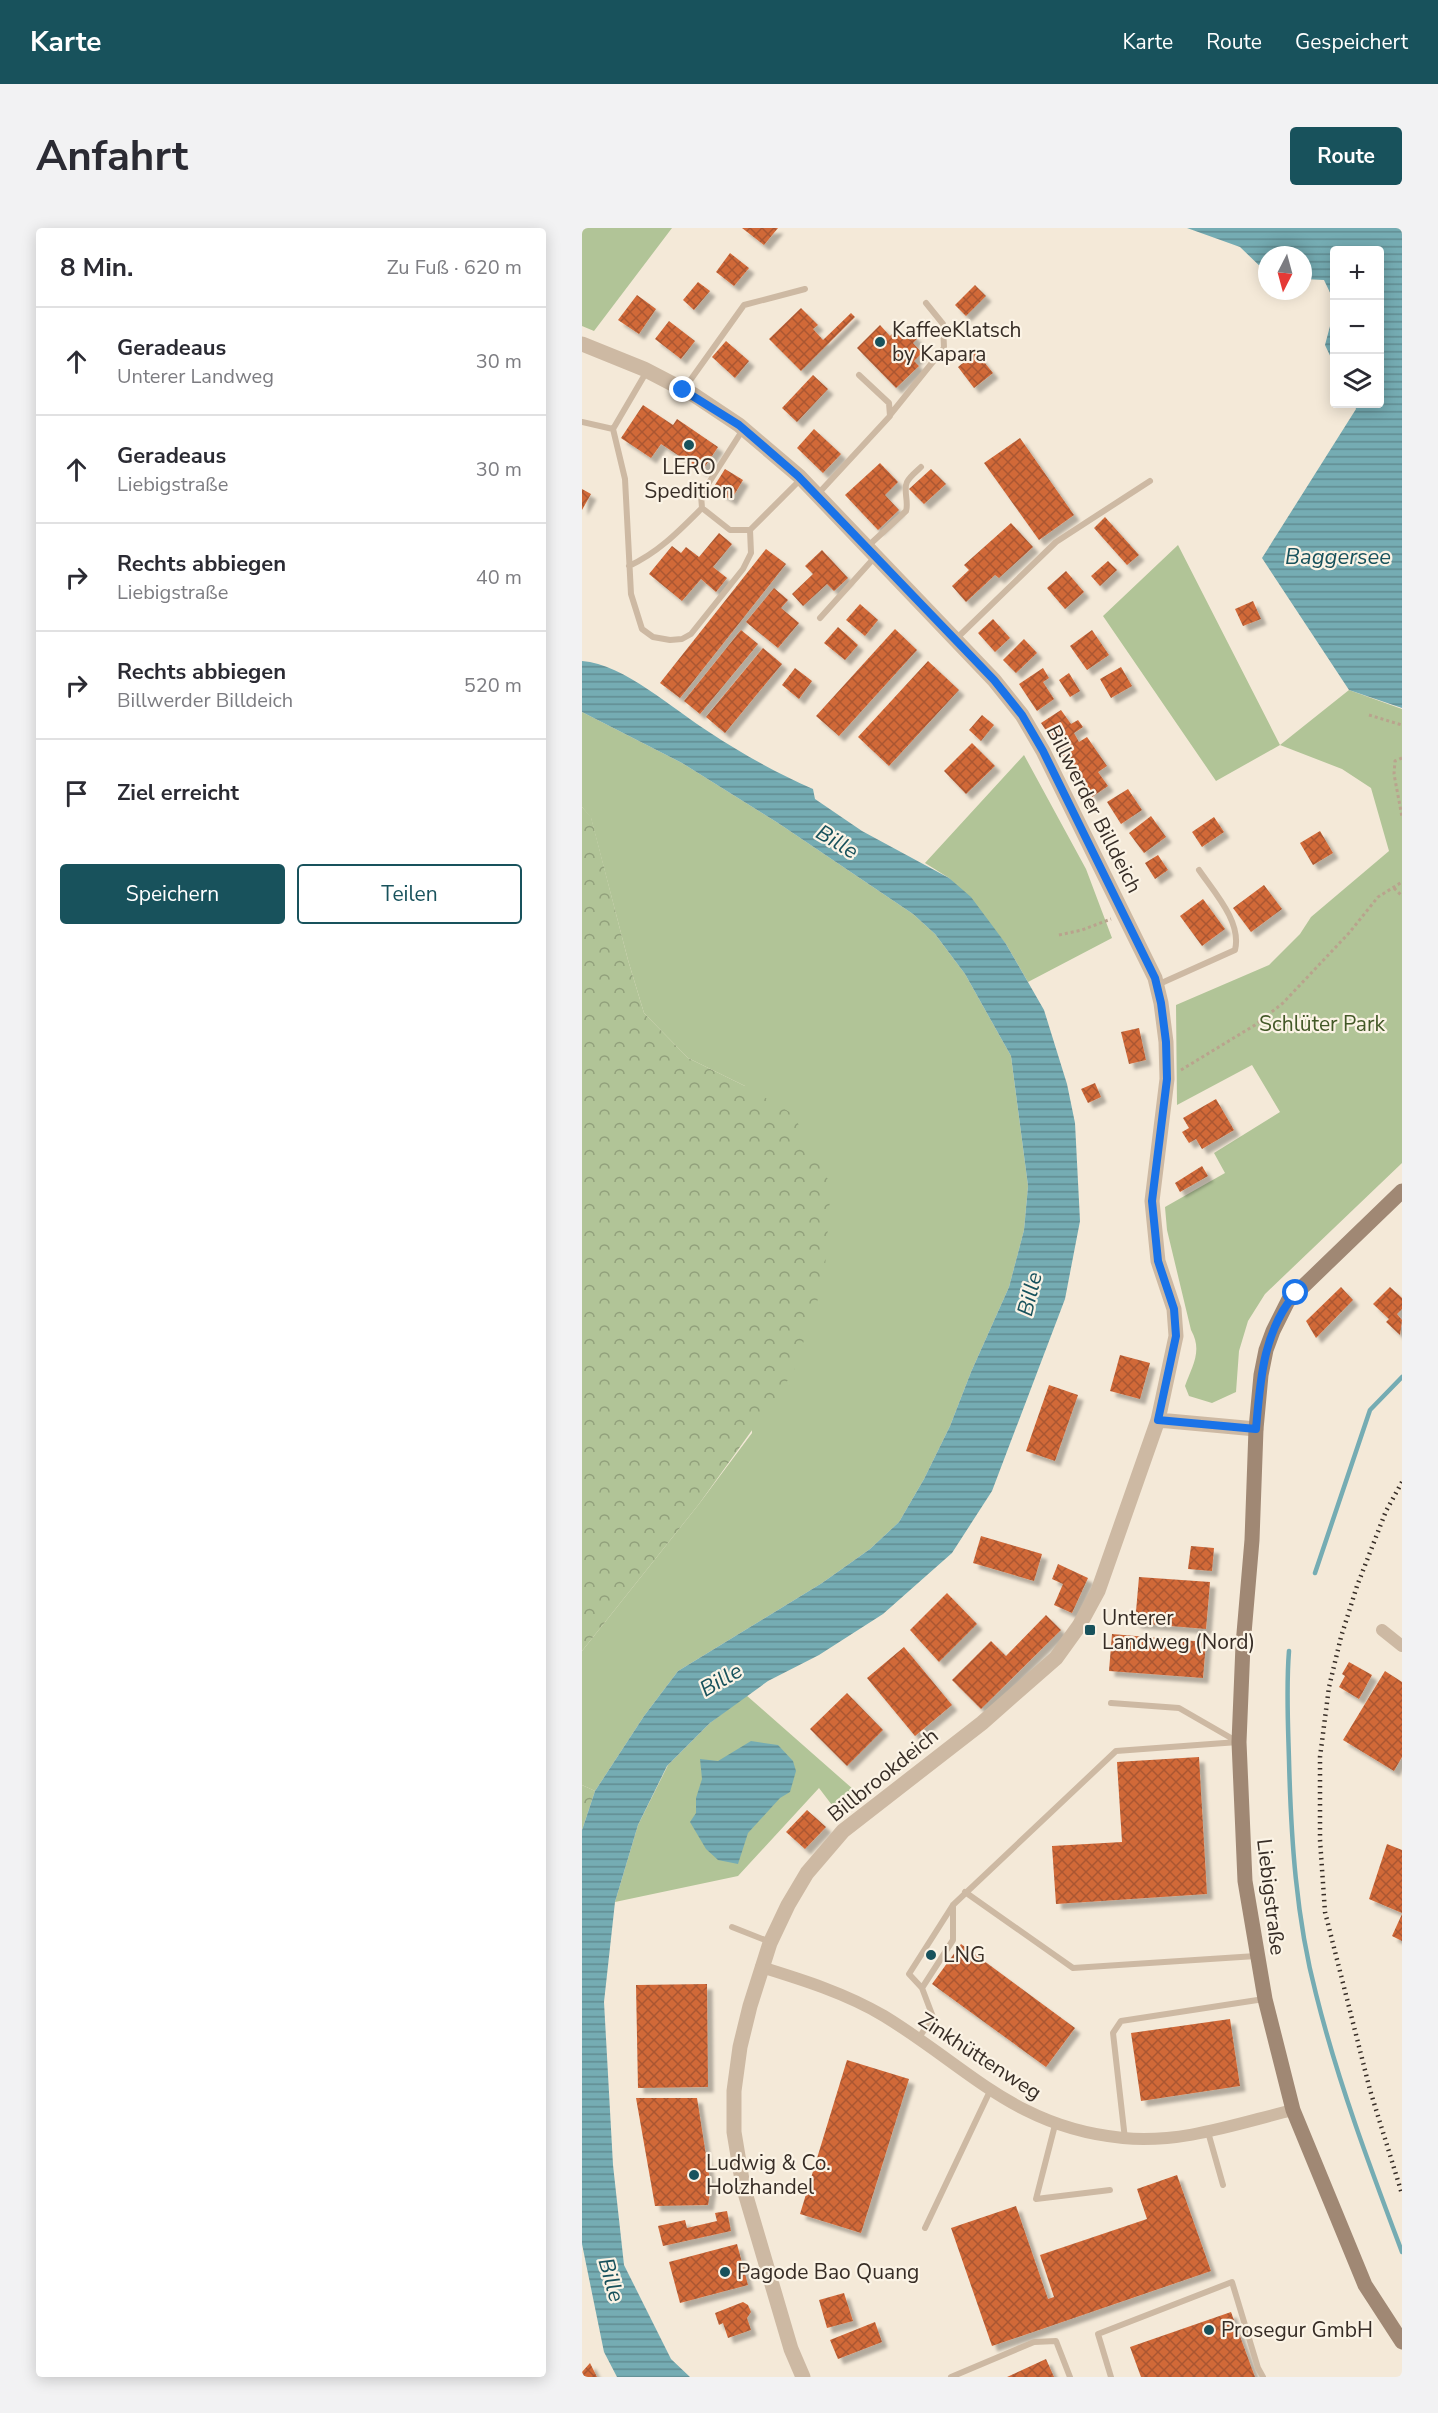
<!DOCTYPE html>
<html lang="de">
<head>
<meta charset="utf-8">
<style>
	:root { --surface:#fff; --page:#f2f2f3; --text:#2b2b33; --muted:#7c7c81; --line:#e1e1e2; --accent:#18525c }
	body { margin:0; font-family:"Nunito Sans",sans-serif; background:var(--page); color:var(--text) }
	.controls { position:absolute; right:18px; top:18px; display:grid; overflow:hidden; border-radius:6px; box-shadow:0 3px 15px #0003 }
	.controls button { width:54px; height:54px; display:grid; place-items:center; padding:0; border:0; border-bottom:2px solid var(--line); background:var(--surface); color:var(--text); font:30px sans-serif }
	.compass { position:absolute; left:676px; top:18px; width:54px; height:54px; border-radius:50%; background:var(--surface); box-shadow:0 3px 15px #0003; rotate:186deg }
	.stop { position:absolute; width:18px; height:18px; margin:-14px; border:4px solid #1a73e8; border-radius:50%; background:#fff }
	.stop.end { background:#1a73e8; border-color:#fff; box-shadow:0 2px 6px #0008 }
	.list { margin:0; padding:0; list-style:none }
	h2 { display:flex; justify-content:space-between; align-items:center; height:78px; margin:0; padding:0 24px; font-size:26px }
	h2 small { font-size:20px; font-weight:400; color:var(--muted) }
	.list li { display:grid; grid-template-columns:39px 1fr auto; gap:18px; align-items:center; box-sizing:border-box; height:108px; padding:0 24px; border-top:2px solid var(--line) }
	.list b { display:block; font-size:22px; white-space:nowrap }
	.list p { margin:0; font-size:20px; white-space:nowrap; color:var(--muted) }
	.list em { font-size:20px; font-style:normal; color:var(--muted) }
	.actions { display:flex; gap:12px; padding:18px 24px }
	.actions a { flex:1; padding:14px 0; border:2px solid var(--accent); border-radius:6px; text-align:center; font-size:21px; color:var(--accent) }
	.actions .main { background:var(--accent); color:#fff }
	.icon { flex:none; width:33px; height:33px; fill:none; stroke:currentColor; stroke-width:2; stroke-linecap:round; stroke-linejoin:round }
	.map { position:relative; flex:none; width:820px; height:2149px; overflow:hidden; border-radius:6px }
	header { display:flex; align-items:center; gap:36px; box-sizing:border-box; height:84px; padding:0 30px; background:var(--accent); color:#fff }
	header strong { font-size:28px }
	nav { display:flex; gap:33px; margin-inline-start:auto; font-size:21px }
	.intro { display:flex; align-items:center; justify-content:space-between; box-sizing:border-box; height:144px; padding:0 36px }
	h1 { margin:0; font-size:42px }
	.button { padding:15px 27px; border-radius:6px; background:var(--accent); color:#fff; font-size:21px; font-weight:700 }
	main { display:flex; gap:36px; padding:0 36px }
	aside { flex:1; background:var(--surface); border-radius:6px; box-shadow:0 3px 15px #0003 }
	.map>svg:first-child { display:block }
</style>
</head>
<body>
<header>
<strong>Karte</strong>
<nav><a>Karte</a><a>Route</a><a>Gespeichert</a></nav>
</header>
<div class="intro"><h1>Anfahrt</h1><a class="button">Route</a></div>
<main>
<aside>
<h2>8 Min.<small>Zu Fuß · 620 m</small></h2>
<ul class="list">
<li><svg class="icon" aria-label="ahead" viewBox="0 0 24 24"><path d="M12 20V5M6 11l6-6 6 6"/></svg><div><b>Geradeaus</b><p>Unterer Landweg</p></div><em>30 m</em></li>
<li><svg class="icon" aria-label="ahead" viewBox="0 0 24 24"><path d="M12 20V5M6 11l6-6 6 6"/></svg><div><b>Geradeaus</b><p>Liebigstraße</p></div><em>30 m</em></li>
<li><svg class="icon" aria-label="right" viewBox="0 0 24 24"><path d="M7 20v-9h11M14 6l5 5-5 5"/></svg><div><b>Rechts abbiegen</b><p>Liebigstraße</p></div><em>40 m</em></li>
<li><svg class="icon" aria-label="right" viewBox="0 0 24 24"><path d="M7 20v-9h11M14 6l5 5-5 5"/></svg><div><b>Rechts abbiegen</b><p>Billwerder Billdeich</p></div><em>520 m</em></li>
<li><svg class="icon" aria-label="arrive" viewBox="0 0 24 24"><path d="M6 21V4h12l-3 4 3 4H6"/></svg><div><b>Ziel erreicht</b></div></li>
</ul>
<div class="actions"><a class="main">Speichern</a><a>Teilen</a></div>
</aside>
<div class="map">
<svg width="820" height="2149" viewBox="0 0 820 2149">
	<defs>
		<pattern id="forest-crowns" width="20" height="18" patternUnits="userSpaceOnUse" patternTransform="scale(1.5)"><rect width="20" height="18" fill="#b1c497"/><path d="M2 6a3 3 0 1 1 6 0M12 15a3 3 0 1 1 6 0" fill="none" stroke="#91a07b"/></pattern>
		<pattern id="water-rules" width="6" height="5" patternUnits="userSpaceOnUse" patternTransform="scale(1.5)"><rect width="6" height="5" fill="#75acb3"/><path d="M0 2.5h6" fill="none" stroke="#618c91"/></pattern>
		<pattern id="building-cross-hatch" width="8" height="8" patternUnits="userSpaceOnUse" patternTransform="scale(1.5)"><rect width="8" height="8" fill="#d16939"/><path d="M0 0l8 8M0 8l8-8" fill="none" stroke="#aa5730"/></pattern>
		<filter id="shadow"><feDropShadow dx="5.5" dy="5.5" stdDeviation="1.5" flood-color="#0004"/></filter>
	</defs>
	<rect width="100%" height="100%" fill="#f4e9d8"/>
	<!-- green -->
	<path fill="#b1c497" d="M0,0H90L12,103L0,98Z
		M596,317L698,517L767,462L820,481V935L683,1066L666,1093L657,1123L654,1164L630,1175L607,1168L603,1158C610,1138 621,1123 609,1102L585,1002L583,979L643,945L632,925L698,884L670,837L595,877L594,777L687,737L718,706L729,689L807,623L789,560L760,541L698,517L634,553L521,388Z
		M0,484L100,535L196,595L331,686L353,706L383,746L429,828L446,958L442,1002L427,1059L389,1144L368,1198L342,1251L317,1294L288,1321L240,1355L96,1443L62,1488L13,1563L0,1557V1423L117,1276L170,1205L163,858L106,830L62,785L46,732L9,590L0,579Z
		M442,527L504,641L530,710L446,754L424,716L367,650L343,635Z
		M164,1467L280,1569L259,1589L237,1560L156,1648L33,1674L56,1597L86,1537L128,1495Z"/>
	<!-- forest -->
	<path fill="url(#forest-crowns)" d="M0,579L9,589L46,732L62,785L106,830L163,858L211,886L249,957L242,1053L211,1145L117,1276L0,1423Z
		M0,1557L13,1563L0,1602Z"/>
	<!-- water -->
	<path fill="url(#water-rules)" d="M605,0H820V480L767,462L680,330L774,181L772,176H798V22H752V73L742,52L721,51V27H685V45L658,19Z
		M752,83V136L743,117Z
		M0,433C42,436 92,482 127,504C160,526 195,545 231,561L233,571L280,603L367,650L389,669L424,716L462,782L485,856L493,895L498,993L483,1071L410,1263L370,1325L301,1386L237,1427L186,1453L128,1495L85,1538L56,1597L33,1674L22,1774L31,1937L42,2037L89,2131L108,2149H35L22,2124L0,2016V1602L13,1563L62,1488L96,1443L240,1355L288,1321L317,1294L342,1251L368,1198L389,1144L427,1059L442,1002L446,958L429,828L383,746L353,706L331,686L196,595L100,535L0,484Z
		M169,1513L196,1517L211,1533L214,1543L208,1564L198,1570L166,1605L156,1636L136,1632L124,1621L108,1594L114,1585V1570L120,1551L118,1531L136,1533Z"/>
	<g fill="none" stroke-linecap="round" stroke-linejoin="round">
		<!-- stream -->
		<path stroke="#75acb3" stroke-width="4.5" d="M733,1345L788,1182L820,1149
			M707,1423C704,1459 706,1496 707,1532C709,1610 714,1690 734,1766C756,1854 788,1939 820,2024"/>
	</g>
	<!-- building -->
	<path fill="url(#building-cross-hatch)" filter="url(#shadow)" d="M160,0H196L182,17Z
		M148,25L167,40L152,58L134,44Z
		M116,54L128,63L112,82L101,72Z
		M393,57L404,68L384,88L373,77Z
		M55,67L74,81L57,106L36,92Z
		M219,80L236,97L231,101L241,112L269,85L273,89L219,143L187,111Z
		M87,93L113,113L99,131L73,111Z
		M298,97L308,108L316,100L323,107L327,102L335,111L331,115L340,125L332,133L337,138L314,160L275,120Z
		M144,113L167,133L153,150L130,129Z
		M394,124L411,145L392,160L376,139Z
		M231,147L246,161L215,194L200,180Z
		M61,177L91,197L95,191L136,219L120,243L79,216L69,230L39,210Z
		M232,201L259,226L241,245L215,220Z
		M438,210L492,287L457,312L402,235Z
		M298,235L316,254L303,267L317,282L296,302L263,267Z
		M143,241L161,252L149,272L131,260Z
		M349,241L364,256L342,276L327,261Z
		M0,261L9,266L0,282Z
		M523,289L557,327L545,337L512,300Z
		M429,295L451,319L417,350L413,347L384,374L370,358L387,342L382,337Z
		M137,305L150,316L131,339L145,350L134,364L119,351L100,373L67,346L90,318L99,325L104,319L117,329Z
		M184,321L204,336L98,470L78,455Z
		M240,322L266,350L252,363L245,356L221,378L210,366L231,346L223,338Z
		M526,333L535,342L518,358L509,348Z
		M484,343L502,364L483,381L465,360Z
		M192,360L206,372L199,380L217,395L196,420L164,394Z
		M671,373L679,391L661,398L653,381Z
		M278,376L296,392L283,408L264,392Z
		M411,391L428,410L413,424L396,405Z
		M256,399L276,417L263,432L242,415Z
		M313,401L335,422L257,508L234,488Z
		M159,402L176,416L118,486L102,473Z
		M510,402L527,427L505,442L488,418Z
		M442,411L455,425L434,445L421,432Z
		M181,420L200,436L143,505L124,489Z
		M346,433L377,462L307,538L276,509Z
		M539,439L550,458L529,470L518,451Z
		M213,440L230,453L217,471L200,457Z
		M461,440L467,450L461,454L472,471L455,483L437,456Z
		M487,445L498,463L488,469L477,452Z
		M479,482L489,496L496,492L501,499L492,505L497,514L505,509L525,538L516,544L526,558L510,569L477,521L486,515L479,504L469,510L459,495Z
		M400,487L412,497L399,513L387,502Z
		M390,515L413,538L384,566L362,543Z
		M546,561L560,582L539,596L525,574Z
		M569,588L584,609L562,625L547,605Z
		M632,589L642,604L620,619L610,604Z
		M738,603L751,625L731,637L718,615Z
		M576,627L586,642L573,651L563,635Z
		M682,657L700,681L669,704L651,680Z
		M621,671L643,701L620,718L598,688Z
		M557,800L564,832L547,836L539,804Z
		M513,855L519,869L506,875L499,861Z
		M634,871L652,902L620,921L614,911L607,915L600,904L607,900L601,890Z
		M620,938L626,948L598,964L593,955Z
		M759,1059L771,1072L734,1110L724,1093Z
		M808,1059L820,1070V1081L815,1086L820,1092L818,1107L804,1094L807,1091L791,1076Z
		M538,1127L568,1135L558,1171L528,1163Z
		M467,1157L496,1167L473,1233L444,1223Z
		M399,1308L460,1326L452,1353L391,1335Z
		M609,1318L632,1320L630,1343L606,1341Z
		M476,1336L506,1350L490,1385L472,1377L481,1356L470,1351Z
		M557,1349L628,1354L624,1401L553,1395Z
		M365,1365L395,1396L357,1434L328,1402Z
		M464,1387L479,1402L399,1481L370,1452L409,1413L424,1428Z
		M530,1406L624,1414L621,1450L527,1443Z
		M322,1419L370,1477L333,1508L285,1450Z
		M767,1434L790,1447L777,1471L757,1459L763,1448L760,1446Z
		M803,1443L820,1454V1529L812,1543L761,1512Z
		M265,1465L301,1502L265,1538L228,1501Z
		M617,1529L625,1666L474,1676L470,1618L540,1614L535,1534Z
		M225,1582L244,1599L223,1621L204,1604Z
		M805,1616L820,1622V1685L787,1671Z
		M820,1686V1713L810,1708Z
		M379,1716L493,1800L464,1839L350,1756Z
		M125,1756L126,1859L56,1860L54,1757Z
		M648,1791L658,1858L559,1873L549,1805Z
		M265,1832L327,1851L279,2005L218,1986Z
		M54,1870H115L129,1959L126,1977L73,1978Z
		M595,1947L629,2043L410,2118L369,2000L434,1978L466,2071L472,2069L458,2027L565,1991L555,1961Z
		M145,1983L149,2003L81,2018L76,1998L103,1992L105,2000L135,1993L133,1985Z
		M155,2016L166,2057L98,2075L87,2034Z
		M262,2065L271,2093L245,2100L237,2072Z
		M161,2074L166,2077L169,2084L165,2090L169,2102L146,2110L141,2095L137,2097L133,2085Z
		M649,2084L673,2149H559L548,2119Z
		M293,2094L300,2114L256,2131L248,2112Z
		M464,2131L472,2149H425Z
		M8,2135L15,2149H0V2144Z"/>
	<g fill="none" stroke-linecap="round" stroke-linejoin="round">
		<!-- path -->
		<path stroke="#b9a38d" stroke-width="3" stroke-dasharray="3 3" stroke-linecap="butt" d="M787,487L820,497
			M820,530L813,533L812,546L820,589
			M812,660L820,668
			M477,707L500,702L529,691
			M599,842L673,797L701,775L767,705L796,669L820,654"/>
		<!-- service -->
		<path stroke="#cdb9a3" stroke-width="6" d="M65,143L31,201L43,251L49,366L60,401L71,409L88,412L100,411L109,406L161,341L169,325L168,302
			M102,161L162,77L223,61
			M308,187L362,120L361,96L344,75
			M0,194L31,201
			M160,203L119,267L120,280L148,302H168L219,251
			M235,267L308,188L307,175L277,147
			M285,319L324,283C327,274 321,262 325,254C328,248 335,243 339,239
			M47,338C77,324 97,303 120,280
			M238,390L293,329
			M374,411L474,314L568,253
			M575,757L653,722C660,694 632,664 617,642
			M529,1475L597,1480L656,1514
			M383,1664L491,1740L674,1728
			M150,1699L188,1714
			M340,1760L371,1712V1677
			M336,1811L351,1789L340,1760L327,1746L371,1677L534,1523L656,1514
			M473,1897L454,1971L528,1962
			M626,1904L641,1957
			M543,1911L531,1805L539,1793L682,1771
			M343,2000L408,1863
			M369,2149L452,2114L474,2113L488,2149
			M529,2149L516,2106L650,2054L676,2140L681,2149"/>
		<!-- minor -->
		<path stroke="#cdb9a3" stroke-width="12" d="M800,1402L820,1418
			M179,1739C221,1752 263,1765 302,1788C387,1840 434,1900 541,1910C599,1916 657,1895 711,1882"/>
		<!-- tertiary -->
		<path stroke="#cdb9a3" stroke-width="15" d="M0,116L62,141L112,167L157,197L217,248L412,452L440,487L461,523L573,750L579,775L584,814L585,851L570,973L576,1033L592,1081L594,1108L576,1192L516,1363L497,1398L474,1430L400,1495L261,1603L225,1645L206,1677L188,1715L168,1778L158,1819L152,1863V1904L161,1958L209,2121L221,2149
			M576,1192L674,1201"/>
		<!-- secondary -->
		<path stroke="#a08874" stroke-width="15" d="M820,963L706,1073L691,1103L684,1122L679,1147L674,1201L670,1312L661,1417L657,1514L663,1653L683,1771L711,1882L783,2057L820,2114"/>
		<!-- rail -->
		<path stroke="#372d26" stroke-width="4.5" stroke-dasharray="1.5 4.5" stroke-linecap="butt" d="M820,1254L804,1283L775,1358L759,1409L747,1459L738,1529V1612L743,1684L788,1862L820,1966"/>
	</g>
	<g fill="none" stroke-linecap="round" stroke-linejoin="round">
		<!-- route -->
		<path stroke="#1a73e8" stroke-width="8" d="M101,162L157,197L216,248L412,452L440,487L461,523L573,750L579,775L584,814L585,851L570,973L576,1033L592,1081L594,1108L576,1192L674,1201C678,1154 681,1102 714,1065"/>
	</g>
	<!-- markers -->
	<g fill="#18525c" stroke="#fbf3e5" stroke-width="2">
		<circle cx="298" cy="114" r="6"/>
		<circle cx="107" cy="217" r="6"/>
		<rect x="502" y="1396" width="12" height="12" rx="3"/>
		<circle cx="349" cy="1727" r="6"/>
		<circle cx="112" cy="1947" r="6"/>
		<circle cx="143" cy="2044" r="6"/>
		<circle cx="627" cy="2102" r="6"/>
	</g>
	<g text-anchor="middle" dominant-baseline="central" stroke-width="4.5" stroke-linejoin="round" paint-order="stroke">
		<!-- poi labels -->
		<g font-size="21" fill="#372d26" stroke="#fbf3e5" text-anchor="start">
			<text x="310" y="102">KaffeeKlatsch<tspan x="310" dy="24">by Kapara</tspan></text>
			<text x="107" y="239" text-anchor="middle">LERO<tspan x="107" dy="24">Spedition</tspan></text>
			<text x="520" y="1390">Unterer<tspan x="520" dy="24">Landweg (Nord)</tspan></text>
			<text x="361" y="1727">LNG</text>
			<text x="124" y="1935">Ludwig &amp; Co.<tspan x="124" dy="24">Holzhandel</tspan></text>
			<text x="155" y="2044">Pagode Bao Quang</text>
			<text x="639" y="2102">Prosegur GmbH</text>
		</g>
		<!-- street labels -->
		<g font-size="21" fill="#372d26" stroke="#fbf3e5">
			<text transform="translate(512 581) rotate(63)">Billwerder Billdeich</text>
			<text transform="translate(301 1547) rotate(-39)">Billbrookdeich</text>
			<text transform="translate(689 1669) rotate(83)">Liebigstraße</text>
			<text transform="translate(398 1828) rotate(33)">Zinkhüttenweg</text>
		</g>
		<!-- park labels -->
		<g font-size="21" fill="#425827" stroke="#fbf3e5">
			<text x="740" y="796">Schlüter Park</text>
		</g>
		<!-- water labels -->
		<g font-size="22" font-style="italic" fill="#18525c" stroke="#fbf3e5">
			<text x="756" y="329">Baggersee</text>
			<text transform="translate(255 614) rotate(31)">Bille</text>
			<text transform="translate(448 1066) rotate(-76)">Bille</text>
			<text transform="translate(139 1452) rotate(-30)">Bille</text>
			<text transform="translate(29 2052) rotate(74)">Bille</text>
		</g>
	</g>
</svg>
<div class="controls">
<button>+</button>
<button>−</button>
<button><svg class="icon" aria-label="layers" viewBox="0 0 24 24"><path d="M12 4l9 5-9 5-9-5zM3 14l9 5 9-5"/></svg></button>
</div>
<svg class="compass" viewBox="-18 -18 36 36"><path d="M0-13l5 13h-10z" fill="#e53935"/><path d="M0 13l5-13h-10z" fill="#7c7c81"/></svg>
<div class="stop" style="left:714px;top:1065px"></div>
<div class="stop end" style="left:101px;top:162px"></div>
</div>
</main>
</body>
</html>
